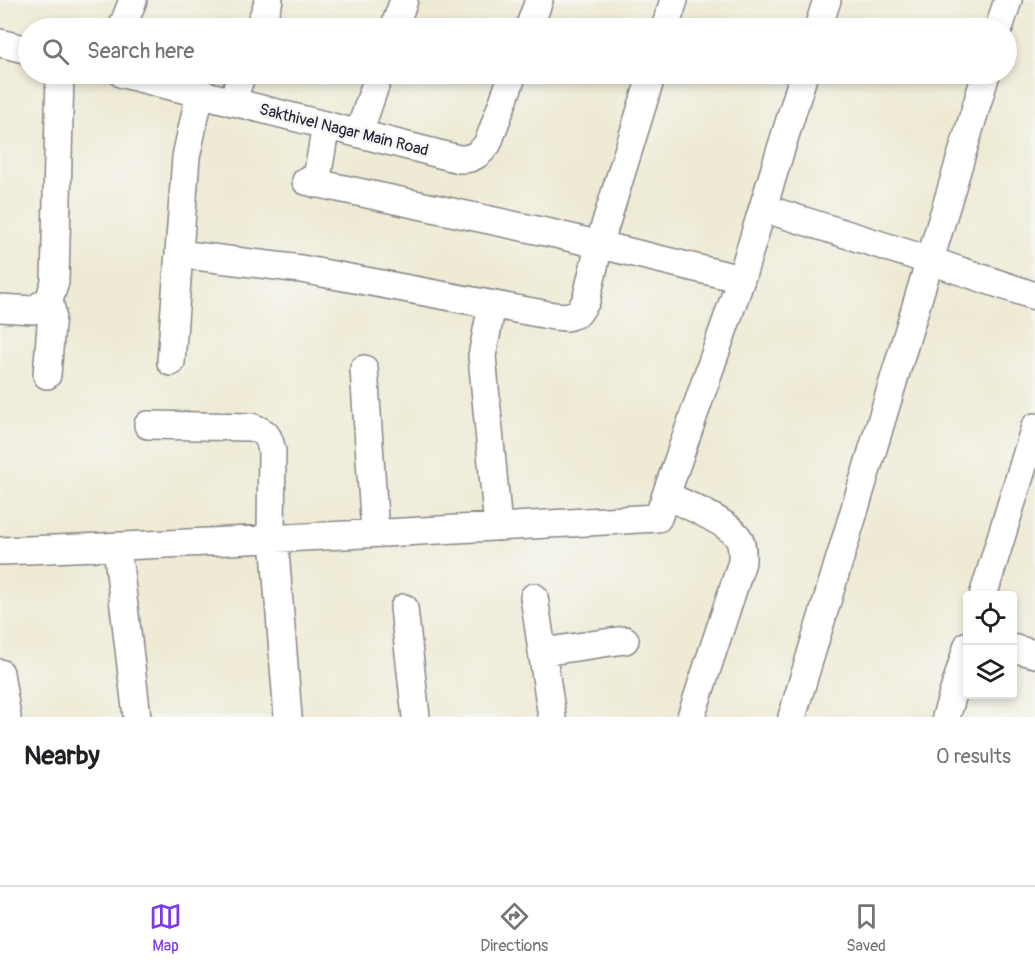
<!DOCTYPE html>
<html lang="en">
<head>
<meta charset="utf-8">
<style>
	:root { --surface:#fff; --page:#f6f6f6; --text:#202124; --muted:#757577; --line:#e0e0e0; --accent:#7c3aed }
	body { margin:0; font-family:Pangolin,sans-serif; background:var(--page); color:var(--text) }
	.controls { position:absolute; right:18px; bottom:18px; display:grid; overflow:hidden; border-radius:6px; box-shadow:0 3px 9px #0003 }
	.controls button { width:54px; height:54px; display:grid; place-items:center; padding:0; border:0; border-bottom:2px solid var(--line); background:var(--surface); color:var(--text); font:30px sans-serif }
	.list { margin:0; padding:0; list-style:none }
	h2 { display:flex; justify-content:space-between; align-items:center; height:78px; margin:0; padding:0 24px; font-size:26px }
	h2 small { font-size:20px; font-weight:400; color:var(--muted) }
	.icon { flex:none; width:33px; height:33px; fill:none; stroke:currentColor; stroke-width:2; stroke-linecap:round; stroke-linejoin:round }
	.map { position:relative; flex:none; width:1035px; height:717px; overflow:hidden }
	.search { position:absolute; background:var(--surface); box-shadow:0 3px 9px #0003; left:18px; right:18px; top:18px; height:66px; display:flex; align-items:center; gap:15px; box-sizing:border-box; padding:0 21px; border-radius:33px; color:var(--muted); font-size:22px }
	.sheet { height:168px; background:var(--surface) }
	nav { display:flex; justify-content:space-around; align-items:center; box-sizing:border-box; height:84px; border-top:2px solid var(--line); background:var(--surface); font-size:16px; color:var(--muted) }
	nav a { display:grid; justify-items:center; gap:3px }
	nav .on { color:var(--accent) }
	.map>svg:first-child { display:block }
</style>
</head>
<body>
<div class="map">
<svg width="1035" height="717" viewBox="0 0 1035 717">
	<rect width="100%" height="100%" fill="#f6f6f2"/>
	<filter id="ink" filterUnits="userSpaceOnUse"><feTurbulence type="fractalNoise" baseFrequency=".0167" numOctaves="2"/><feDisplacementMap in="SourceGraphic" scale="12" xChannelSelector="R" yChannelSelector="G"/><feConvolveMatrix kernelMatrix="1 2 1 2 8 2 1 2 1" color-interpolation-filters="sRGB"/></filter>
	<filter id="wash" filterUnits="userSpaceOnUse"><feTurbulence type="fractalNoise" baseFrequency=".008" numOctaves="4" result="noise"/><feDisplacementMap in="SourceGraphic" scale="24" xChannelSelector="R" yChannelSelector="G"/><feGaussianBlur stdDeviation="1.35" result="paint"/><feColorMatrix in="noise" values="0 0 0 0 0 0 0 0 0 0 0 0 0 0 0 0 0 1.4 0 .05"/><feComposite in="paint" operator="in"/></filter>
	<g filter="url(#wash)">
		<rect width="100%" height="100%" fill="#eeead4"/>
	</g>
	<g filter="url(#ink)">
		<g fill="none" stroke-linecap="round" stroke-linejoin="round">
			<!-- minor casing -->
			<g stroke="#888688" stroke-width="30">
				<path id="minor" d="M122,28L133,0
					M259,28L269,0
					M394,28L404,0
					M529,28L539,0
					M665,28L674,0
					M818,28L827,0
					M999,28L1008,0
					M0,43L28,50
					M123,74L459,159C472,160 480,154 488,143L513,74
					M232,102L242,74
					M359,133L379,74
					M306,181L555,234L741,279
					M316,184L326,125
					M763,208L928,260L1035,296
					M179,254L301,269L554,316L567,317L578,313L586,301L599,245L652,74
					M492,305L482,356L498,527
					M0,308L33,310L49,300L55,282L60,74
					M171,362L186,157L200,93
					M364,369L375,533
					M47,375L52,313L49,300
					M148,425L251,427C267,433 268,434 272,451L271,530L274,538L288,717
					M666,495C684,504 730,522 739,539C743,546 742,555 742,562L691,717
					M117,547L137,717
					M0,551C219,543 439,530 658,518L741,279L804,74
					M983,596L1035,427
					M534,597L552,717
					M404,608L416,717
					M1012,648L1035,654
					M542,652L625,640
					M0,673L7,717
					M792,717L986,74
					M946,717L968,645"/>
			</g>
			<!-- minor -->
			<use href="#minor" stroke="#fff" stroke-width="27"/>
		</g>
	</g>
	<g text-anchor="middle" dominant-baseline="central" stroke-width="5" stroke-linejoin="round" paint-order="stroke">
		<!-- street labels -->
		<g font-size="16" fill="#22223b" stroke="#f6f6f2">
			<text transform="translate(344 130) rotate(14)">Sakthivel Nagar Main Road</text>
		</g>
	</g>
</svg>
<div class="controls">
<button><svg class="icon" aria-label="locate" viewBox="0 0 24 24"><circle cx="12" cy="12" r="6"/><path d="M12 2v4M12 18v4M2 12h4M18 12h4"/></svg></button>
<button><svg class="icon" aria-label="layers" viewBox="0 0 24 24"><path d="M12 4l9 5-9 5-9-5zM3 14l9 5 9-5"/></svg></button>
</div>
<div class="search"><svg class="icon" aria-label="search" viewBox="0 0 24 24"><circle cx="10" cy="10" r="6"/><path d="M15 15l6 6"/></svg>Search here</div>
</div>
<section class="sheet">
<h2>Nearby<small>0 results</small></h2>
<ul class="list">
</ul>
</section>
<nav>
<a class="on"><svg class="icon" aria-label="map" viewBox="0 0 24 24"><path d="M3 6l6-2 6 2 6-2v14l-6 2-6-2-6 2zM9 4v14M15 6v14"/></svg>Map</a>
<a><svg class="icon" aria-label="directions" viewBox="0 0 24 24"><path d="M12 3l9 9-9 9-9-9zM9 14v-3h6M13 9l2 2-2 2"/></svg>Directions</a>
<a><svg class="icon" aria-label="saved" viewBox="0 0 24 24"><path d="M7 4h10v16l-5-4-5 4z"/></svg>Saved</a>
</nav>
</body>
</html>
